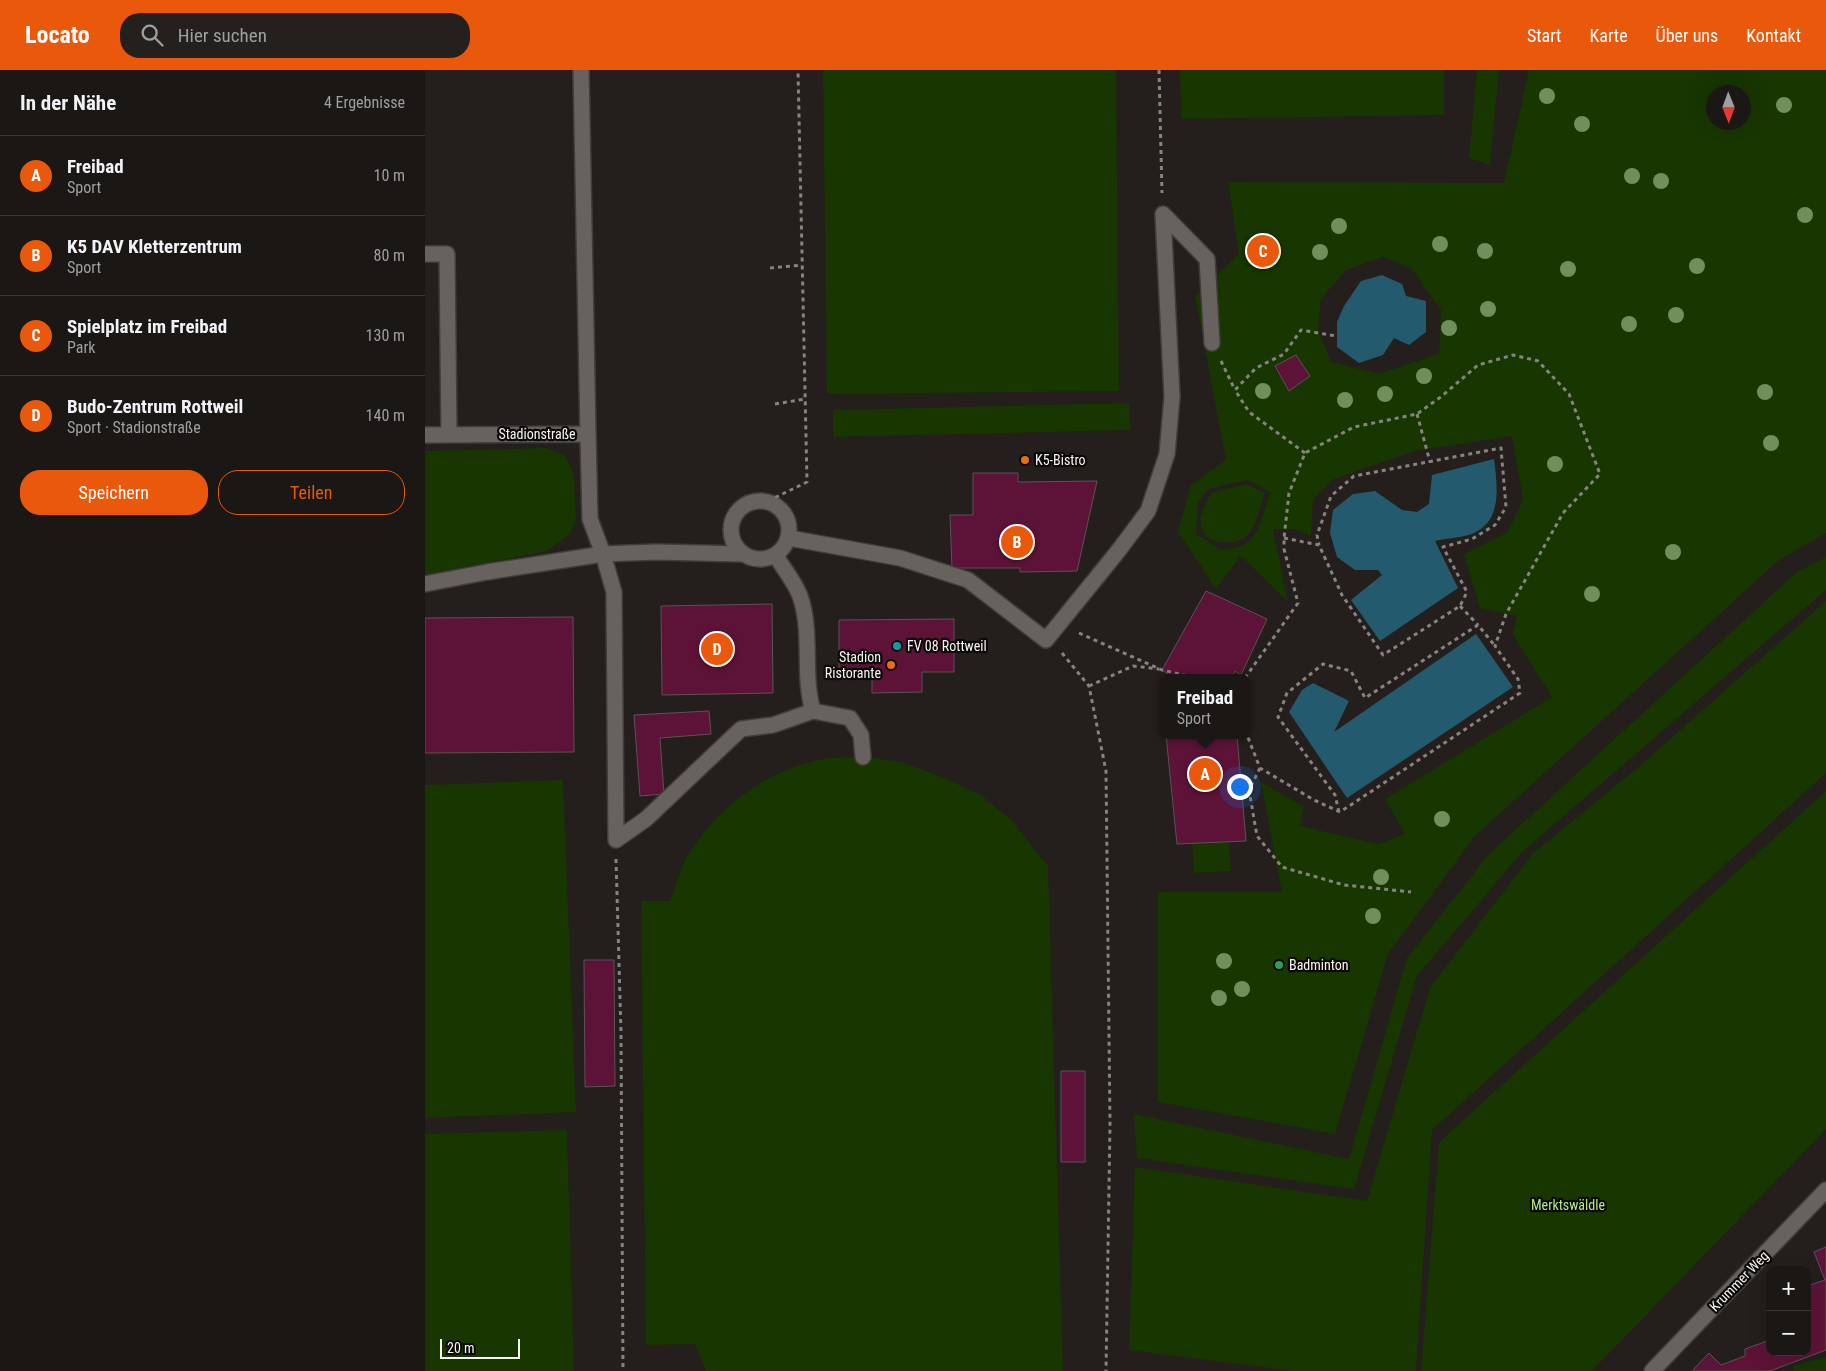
<!DOCTYPE html>
<html lang="de">
<head>
<meta charset="utf-8">
<style>
	:root { --surface:#1b1715; --page:#24201e; --text:#f1f3f6; --muted:#a09fa0; --line:#393634; --accent:#ea580c }
	body { margin:0; font-family:"Roboto Condensed",sans-serif; background:var(--page); color:var(--text) }
	.controls { position:absolute; right:15px; bottom:15px; display:grid; overflow:hidden; border-radius:10px; box-shadow:0 5px 20px #0002 }
	.controls button { width:45px; height:45px; display:grid; place-items:center; padding:0; border:0; border-bottom:1px solid var(--line); background:var(--surface); color:var(--text); font:25px sans-serif }
	.compass { position:absolute; left:1281px; top:15px; width:45px; height:45px; border-radius:50%; background:var(--surface); box-shadow:0 5px 20px #0002; rotate:179deg }
	.scale { position:absolute; left:15px; bottom:12px; width:80px; box-sizing:border-box; padding-left:5px; border:2px solid #f7f4f1; border-top:0; font-size:14px; line-height:18px; white-space:nowrap; color:#f7f4f1; -webkit-text-stroke:4px #0b0908; paint-order:stroke }
	.you { position:absolute; left:814px; top:716px; width:18px; height:18px; margin:-12px; border:4px solid #fff; border-radius:50%; background:#1a73e8; box-shadow:0 0 0 8px #1a73e833 }
	.badge { display:grid; place-items:center; width:32px; height:32px; border-radius:50%; background:var(--accent); color:#fff; font-size:16px; font-weight:700 }
	.pin { position:absolute; translate:-50% -50%; border:2px solid #fff; box-shadow:0 1px 5px #0006 }
	.popup { position:absolute; left:734px; top:604px; width:92px; height:65px; box-sizing:border-box; display:grid; place-content:center; border-radius:10px; background:var(--surface); filter:drop-shadow(0 1px 4px #0005); font-size:16px; white-space:nowrap; color:var(--muted) }
	.popup b { font-size:19px; color:var(--text) }
	.popup::after { content:''; position:absolute; left:50%; top:100%; margin-left:-10px; border:10px solid transparent; border-top-color:var(--surface) }
	.list { margin:0; padding:0; list-style:none }
	h2 { display:flex; justify-content:space-between; align-items:center; height:65px; margin:0; padding:0 20px; font-size:21px }
	h2 small { font-size:16px; font-weight:400; color:var(--muted) }
	.list li { display:grid; grid-template-columns:32px 1fr auto; gap:15px; align-items:center; box-sizing:border-box; height:80px; padding:0 20px; border-top:1px solid var(--line) }
	.list b { display:block; font-size:19px; white-space:nowrap }
	.list p { margin:0; font-size:16px; white-space:nowrap; color:var(--muted) }
	.list em { font-size:16px; font-style:normal; color:var(--muted) }
	.actions { display:flex; gap:10px; padding:15px 20px }
	.actions a { flex:1; padding:11px 0; border:1px solid var(--accent); border-radius:20px; text-align:center; font-size:18px; color:var(--accent) }
	.actions .main { background:var(--accent); color:#fff }
	.icon { flex:none; width:28px; height:28px; fill:none; stroke:currentColor; stroke-width:2; stroke-linecap:round; stroke-linejoin:round }
	.map { position:relative; flex:none; width:1401px; height:1301px; overflow:hidden }
	header { display:flex; align-items:center; gap:30px; box-sizing:border-box; height:70px; padding:0 25px; background:var(--accent); color:#fff }
	header strong { font-size:24px }
	nav { display:flex; gap:28px; margin-inline-start:auto; font-size:18px }
	.search { width:350px; height:45px; background:var(--page); display:flex; align-items:center; gap:12px; box-sizing:border-box; padding:0 18px; border-radius:20px; color:var(--muted); font-size:19px }
	main { display:flex }
	aside { flex:1; background:var(--surface) }
	.map>svg:first-child { display:block }
</style>
</head>
<body>
<header>
<strong>Locato</strong>
<div class="search"><svg class="icon" aria-label="search" viewBox="0 0 24 24"><circle cx="10" cy="10" r="6"/><path d="M15 15l6 6"/></svg>Hier suchen</div>
<nav><a>Start</a><a>Karte</a><a>Über uns</a><a>Kontakt</a></nav>
</header>
<main>
<aside>
<h2>In der Nähe<small>4 Ergebnisse</small></h2>
<ul class="list">
<li><span class="badge">A</span><div><b>Freibad</b><p>Sport</p></div><em>10 m</em></li>
<li><span class="badge">B</span><div><b>K5 DAV Kletterzentrum</b><p>Sport</p></div><em>80 m</em></li>
<li><span class="badge">C</span><div><b>Spielplatz im Freibad</b><p>Park</p></div><em>130 m</em></li>
<li><span class="badge">D</span><div><b>Budo-Zentrum Rottweil</b><p>Sport · Stadionstraße</p></div><em>140 m</em></li>
</ul>
<div class="actions"><a class="main">Speichern</a><a>Teilen</a></div>
</aside>
<div class="map">
<svg width="1401" height="1301" viewBox="0 0 1401 1301">
	<rect width="100%" height="100%" fill="#241f1c"/>
	<!-- green -->
	<path fill="#173600" fill-rule="evenodd" d="M398,0H691L694,321L402,324Z
		M755,0H1019V45L756,49Z
		M1052,0H1074L1065,95L1044,88Z
		M1104,0H1401V463L1353,491L1050,766L963,884L910,1064L733,1032V822H857L836,712L879,737L875,756L953,774L980,764L960,729L1127,627L1088,565L1092,546L1055,538L1039,484L1083,462L1098,429L1087,366L989,381L907,410L888,430L886,466L869,459H848L863,532L816,486L791,519L753,462L766,415L801,390L770,226L814,184L803,112L1079,113ZM1288,22H1318V52H1288ZM958,187L987,199L1016,240L1014,284L954,304L906,292L893,260L896,229L921,200ZM822,410L845,422C839,440 835,468 816,476C810,478 802,479 796,480L771,464L773,433L783,419Z
		M704,333L705,360L408,367V340Z
		M121,378L141,386L149,405L151,450L145,464L122,481L0,505V381Z
		M821,414L840,423C835,437 832,456 822,466C810,477 779,475 776,456C773,445 781,433 786,423Z
		M1401,487V520L1098,781L992,906L929,1119L712,1088L709,1044L924,1089L982,888L1064,784L1372,502Z
		M1401,531V703L1007,1060L991,1301H869L704,1280L710,1097L942,1131L1005,918L1107,784L1210,700Z
		M438,687L476,692L515,706L556,725L586,750L623,796L638,1301H281L270,1274L221,1275L216,831H245C251,817 255,798 263,785C295,734 346,696 407,688C417,687 428,688 438,687Z
		M138,710L151,1042L0,1048V715Z
		M1401,721V1059L1167,1301H996L1014,1072Z
		M804,770L806,801L769,803L767,772Z
		M142,1060L149,1301H0V1064Z
		M1401,1287V1301H1369L1367,1296Z"/>
	<!-- water -->
	<path fill="#245a6e" d="M957,205L977,214L981,226L1001,231V262L984,275L969,268L958,285L934,293L912,277V252L919,236L936,211Z
		M1069,389C1072,414 1078,450 1049,463C1037,468 1022,468 1010,471L1033,518L955,571L926,530L957,505L953,500H930L912,487L905,463L908,440L928,424L950,421L977,440L992,442L1004,434L1007,405Z
		M1051,564L1088,617L922,728L864,642L877,620L888,613L924,631L909,662Z"/>
	<!-- building -->
	<path fill="#5c1337" stroke="#5a5355" d="M871,285L885,306L864,321L850,296Z
		M548,403H593V412L672,411L652,501L595,502V498H527L525,445H548Z
		M781,521L842,549L816,605L810,601L807,608H749L737,600Z
		M347,534L348,623L237,625L236,536Z
		M148,547L149,682L0,683V548Z
		M529,549V602H497V622L447,623V603H414V550Z
		M284,641L286,664L235,668L239,724L215,726L209,645Z
		M741,665H812L821,771L752,774Z
		M159,890H189L190,1016L160,1017Z
		M636,1001H660V1092H636Z
		M1401,1177V1280L1345,1301H1267L1284,1283L1296,1295L1320,1286V1279L1345,1270V1282H1382V1216L1400,1210L1389,1182Z"/>
	<g fill="none" stroke-linecap="round" stroke-linejoin="round">
		<!-- minor casing -->
		<g stroke="#403d3a" stroke-width="18">
			<path id="minor" d="M156,0L163,364
				M0,184H22L24,364
				M0,365L163,364L165,449L178,484L231,482L317,484
				M306 460a29 29 0 1 1 58 0a29 29 0 1 1-58 0Z
				M364,468L475,488L543,510L621,570L694,480L723,441L742,384L747,327L738,144L782,189L787,273
				M351,486C358,498 370,512 375,526C388,563 377,604 388,641
				M0,514L62,502L178,484L189,522L191,770
				M191,770L221,749L316,659L348,655L388,641L425,648L436,665L438,687
				M1227,1301L1401,1120"/>
		</g>
		<!-- path -->
		<path stroke="#878380" stroke-width="3" stroke-dasharray="4 4" stroke-linecap="butt" d="M734,0L737,123
			M345,198L377,195
			M796,291L810,320
			M350,334L380,329
			M992,344L1005,392
			M880,383L824,342L810,320L831,298L859,284L876,260L911,266
			M343,431L382,412L373,0
			M859,468L894,475L917,525L958,585L1035,536L1042,522L1018,477L1047,469L1070,455L1081,437L1076,378L929,406L906,426L892,465L894,475
			M1035,536L1053,555
			M654,563L737,600L772,608
			M637,583L664,616L681,701L685,1054L681,1301
			M820,608L873,533L859,479V468L864,423L880,383L929,357L992,344L1017,326L1053,295L1088,285L1113,291L1144,324L1175,404L1138,443L1081,544L1070,576L1093,609L1095,623L915,742L889,730L835,698L822,665
			M664,616L708,596L734,599
			M835,698L824,720L832,766L857,797L919,815L986,822
			M914,742L910,725L853,647L862,623L898,594L926,601L940,628L1053,555L1070,576
			M191,789L196,963L198,1301"/>
		<!-- minor -->
		<use href="#minor" stroke="#68625e" stroke-width="15"/>
	</g>
	<!-- trees -->
	<g fill="#708f5a">
		<circle cx="1122" cy="26" r="8"/>
		<circle cx="1359" cy="35" r="8"/>
		<circle cx="1157" cy="54" r="8"/>
		<circle cx="1207" cy="106" r="8"/>
		<circle cx="1236" cy="111" r="8"/>
		<circle cx="1380" cy="145" r="8"/>
		<circle cx="914" cy="156" r="8"/>
		<circle cx="1015" cy="174" r="8"/>
		<circle cx="1060" cy="181" r="8"/>
		<circle cx="895" cy="182" r="8"/>
		<circle cx="1272" cy="196" r="8"/>
		<circle cx="1143" cy="199" r="8"/>
		<circle cx="1063" cy="239" r="8"/>
		<circle cx="1251" cy="245" r="8"/>
		<circle cx="1204" cy="254" r="8"/>
		<circle cx="1024" cy="258" r="8"/>
		<circle cx="999" cy="306" r="8"/>
		<circle cx="838" cy="321" r="8"/>
		<circle cx="1340" cy="322" r="8"/>
		<circle cx="960" cy="324" r="8"/>
		<circle cx="920" cy="330" r="8"/>
		<circle cx="1346" cy="373" r="8"/>
		<circle cx="1130" cy="394" r="8"/>
		<circle cx="1248" cy="482" r="8"/>
		<circle cx="1167" cy="524" r="8"/>
		<circle cx="1017" cy="749" r="8"/>
		<circle cx="956" cy="807" r="8"/>
		<circle cx="948" cy="846" r="8"/>
		<circle cx="799" cy="891" r="8"/>
		<circle cx="817" cy="919" r="8"/>
		<circle cx="794" cy="928" r="8"/>
	</g>
	<!-- markers -->
	<g fill="#e8710a" stroke="#0b0908" stroke-width="2">
		<circle cx="600" cy="390" r="5"/>
		<circle cx="466" cy="595" r="5"/>
	</g>
	<circle fill="#0f9aa8" stroke="#0b0908" stroke-width="2" cx="472" cy="576" r="5"/>
	<circle fill="#2e9e5b" stroke="#0b0908" stroke-width="2" cx="854" cy="895" r="5"/>
	<g text-anchor="middle" dominant-baseline="central" stroke-width="4.5" stroke-linejoin="round" paint-order="stroke">
		<!-- street labels -->
		<g font-size="14" fill="#f7f4f1" stroke="#0b0908">
			<text x="112" y="364">Stadionstraße</text>
			<text transform="translate(1314 1211) rotate(-46)">Krummer Weg</text>
		</g>
		<!-- poi labels -->
		<g font-size="14" fill="#f7f4f1" stroke="#0b0908" text-anchor="start">
			<text x="610" y="390">K5-Bistro</text>
			<text x="482" y="576">FV 08 Rottweil</text>
			<text x="456" y="587" text-anchor="end">Stadion<tspan x="456" dy="16">Ristorante</tspan></text>
			<text x="864" y="895">Badminton</text>
		</g>
		<!-- park labels -->
		<g font-size="14" fill="#aeeb8c" stroke="#0b0908">
			<text x="1143" y="1135">Merktswäldle</text>
		</g>
	</g>
</svg>
<div class="controls">
<button>+</button>
<button>−</button>
</div>
<svg class="compass" viewBox="-18 -18 36 36"><path d="M0-13l5 13h-10z" fill="#e53935"/><path d="M0 13l5-13h-10z" fill="#a09fa0"/></svg>
<div class="scale">20 m</div>
<div class="you"></div>
<div class="pin badge" style="left:780px;top:704px">A</div>
<div class="popup"><b>Freibad</b>Sport</div>
<div class="pin badge" style="left:592px;top:472px">B</div>
<div class="pin badge" style="left:838px;top:181px">C</div>
<div class="pin badge" style="left:292px;top:579px">D</div>
</div>
</main>
</body>
</html>
